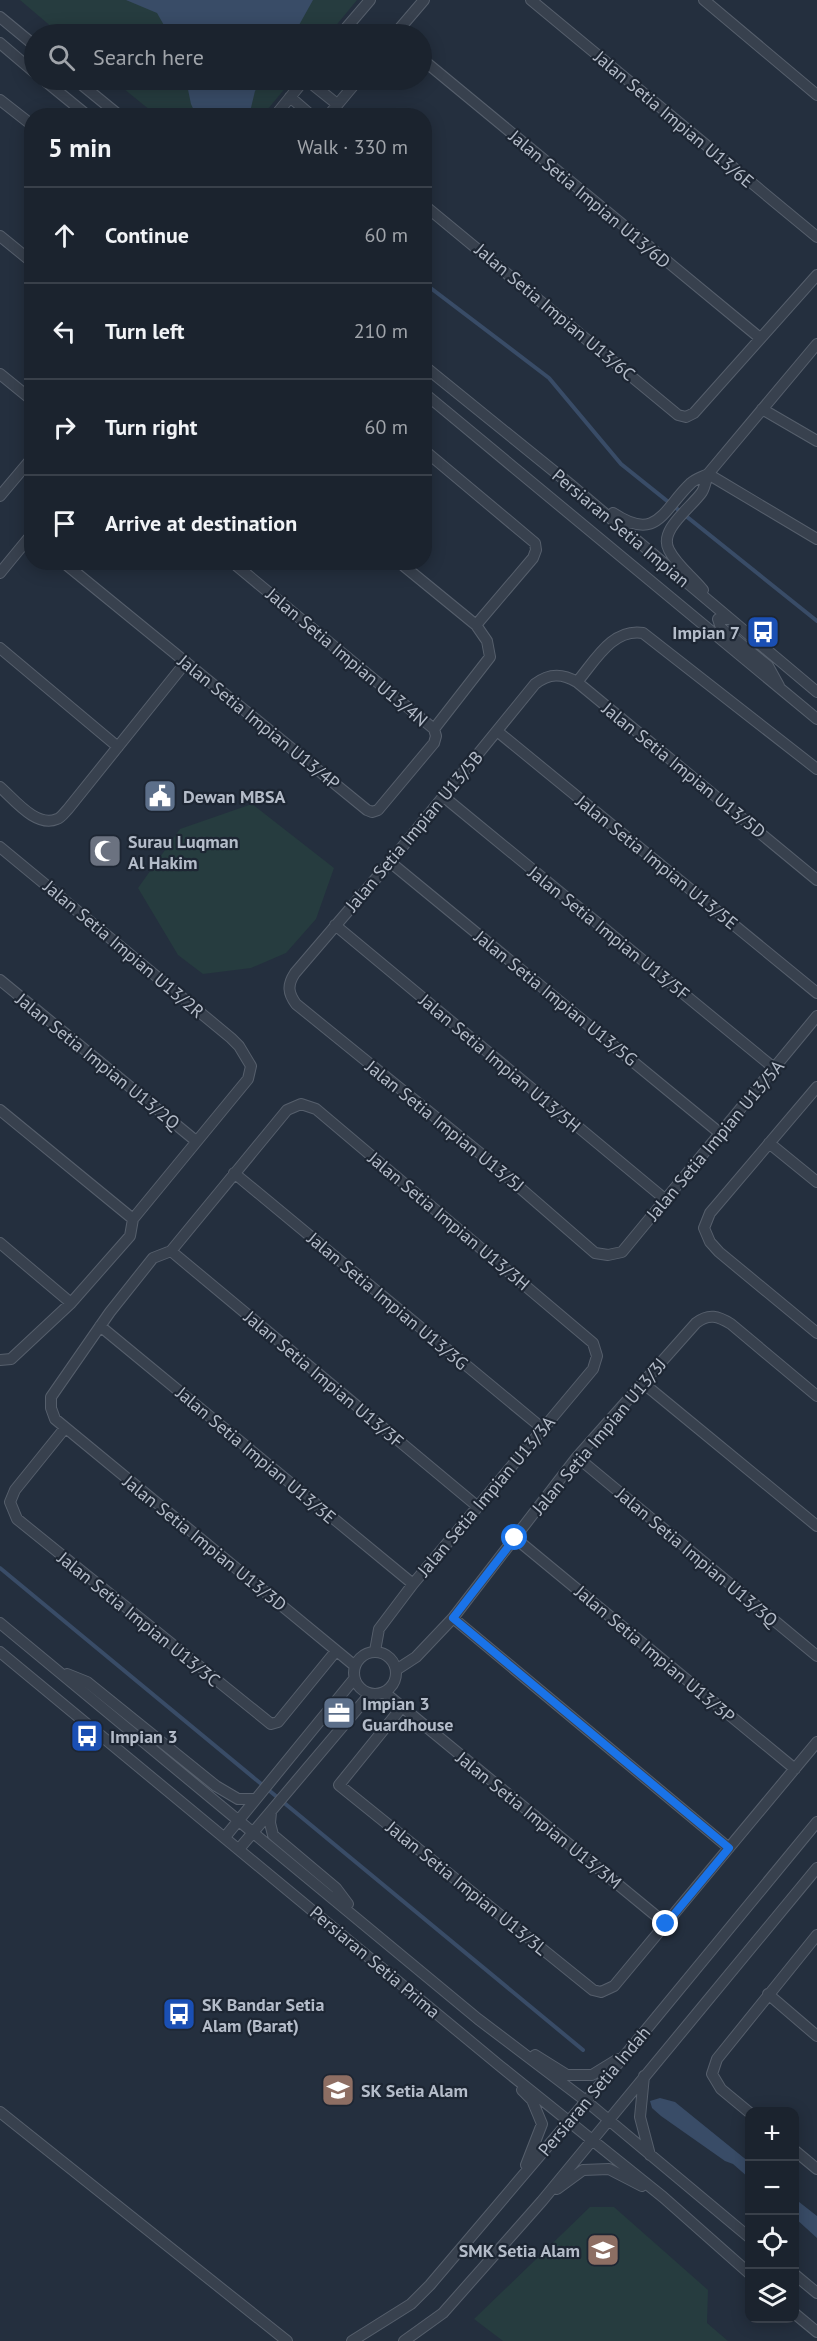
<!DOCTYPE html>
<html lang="en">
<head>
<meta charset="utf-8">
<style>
	:root { --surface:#1b232e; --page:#242b36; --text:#f1f3f6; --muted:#a0a4aa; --line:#39404a }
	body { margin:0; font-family:"PT Sans",sans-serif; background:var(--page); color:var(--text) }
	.controls { position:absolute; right:18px; bottom:18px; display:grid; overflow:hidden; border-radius:12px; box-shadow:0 3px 15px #0003 }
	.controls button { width:54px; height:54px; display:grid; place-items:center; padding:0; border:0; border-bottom:2px solid var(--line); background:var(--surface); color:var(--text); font:30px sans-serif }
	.stop { position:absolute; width:18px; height:18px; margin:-14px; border:4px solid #1a73e8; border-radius:50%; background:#fff }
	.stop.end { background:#1a73e8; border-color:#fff; box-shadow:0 2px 6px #0008 }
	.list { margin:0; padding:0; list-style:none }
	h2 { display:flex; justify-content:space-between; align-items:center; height:78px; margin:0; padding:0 24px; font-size:26px }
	h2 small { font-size:20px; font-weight:400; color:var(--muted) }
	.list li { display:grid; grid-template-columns:39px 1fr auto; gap:18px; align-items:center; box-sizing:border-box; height:96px; padding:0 24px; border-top:2px solid var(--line) }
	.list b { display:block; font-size:22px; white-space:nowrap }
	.list em { font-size:20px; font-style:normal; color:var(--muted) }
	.icon { flex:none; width:33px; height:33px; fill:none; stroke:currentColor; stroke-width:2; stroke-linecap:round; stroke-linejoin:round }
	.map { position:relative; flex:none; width:817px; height:2341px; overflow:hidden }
	.search { position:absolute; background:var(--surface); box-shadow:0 3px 15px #0003; left:24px; top:24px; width:408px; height:66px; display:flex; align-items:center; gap:15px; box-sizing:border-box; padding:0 21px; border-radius:33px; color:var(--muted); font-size:22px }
	.panel { position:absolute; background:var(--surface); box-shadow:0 3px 15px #0003; left:24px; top:108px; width:408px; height:462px; border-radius:24px }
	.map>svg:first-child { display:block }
</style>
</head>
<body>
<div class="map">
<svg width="817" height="2341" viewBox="0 0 817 2341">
	<rect width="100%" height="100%" fill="#242f3e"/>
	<!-- green -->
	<path fill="#263c3f" d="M20,0H357L329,34H60Z
		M113,80H292L262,116L156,115Z
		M252,804L334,868L316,919L286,953L251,968L203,974L178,955L138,888L180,829Z
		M590,2207H614L708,2290L707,2323L728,2341H503L474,2319Z"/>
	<!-- water -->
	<path fill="#394c67" d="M126,0H313L294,34H169L157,13Z
		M186,80H263L255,91L249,116L196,115L191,104Z
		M660,2098L675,2102L749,2162V2178L733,2164L725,2161L661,2116L652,2108L650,2101Z
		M794,2198L817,2216V2238L795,2218Z"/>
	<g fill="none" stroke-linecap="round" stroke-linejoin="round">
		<!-- stream -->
		<path stroke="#394c67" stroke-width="4" d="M424,283L549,378L621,464L817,621
			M0,1568L583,2050"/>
		<!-- minor casing -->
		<g stroke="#565f6c" stroke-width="12">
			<path id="minor" d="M531,0L817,237
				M704,0L817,95
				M0,17L34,45
				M341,34L370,0
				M395,34L424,0
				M0,43L34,72
				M422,59L760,338
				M44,80L88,116
				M76,80L120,116
				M307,80L337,104
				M290,97L312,116
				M0,100L32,125
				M275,116L304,80
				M328,116L358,80
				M424,205L678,415L686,417L694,413L817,275
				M0,236L32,262
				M424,366L571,485L817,692
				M0,374L32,400
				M424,393L817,719
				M762,409L817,441
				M424,450L535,543L536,550L533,558L476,625
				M708,474L817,539
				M0,496L32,458
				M613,513C658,543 663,509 691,483C695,479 702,477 708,474
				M63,562L367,810L372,812L378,810L434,743L436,736L434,729
				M232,562L434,729
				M399,562L476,625L487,641L490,657L434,729
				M0,573L32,534
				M703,590C692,576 677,566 669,550C658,530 691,508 702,492C705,487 706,480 708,474L817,344
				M730,619H718L721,628L768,666L779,686
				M0,648L118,747
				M577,682C595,661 612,628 643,633L817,769
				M497,731L817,993
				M0,787C14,799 36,828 57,819C61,818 65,812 68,809L186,662
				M444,797L774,1068
				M0,847L231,1038L239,1046L251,1066L248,1079L133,1219L130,1236L71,1303L11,1359L0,1360
				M390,862L721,1134
				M817,880L577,682C562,673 549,673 535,684L390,862L295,973C287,985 288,993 296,1004L481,1154L595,1253L608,1255L622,1252L817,1016
				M335,925L666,1200
				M0,980L196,1141
				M817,1087L710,1213L704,1228L710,1242L719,1252L817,1333
				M0,1110L133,1219
				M769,1143L817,1182
				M234,1173L542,1428
				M0,1243L71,1303
				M171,1251L477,1506
				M100,1326L413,1584
				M643,1383L817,1526
				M65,1428L15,1490L10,1502L17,1519L271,1724L278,1722L336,1651
				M577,1457L817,1656
				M515,1538L795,1769
				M453,1618L729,1848
				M0,1623L478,2019L586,2101L750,2238
				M354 1673a21 21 0 1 1 42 0a21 21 0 1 1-42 0Z
				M0,1652L500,2066L663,2197L750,2274
				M355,1666L55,1419L51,1408V1397L110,1312L153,1258L171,1251L287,1110L301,1104L316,1109L593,1343L597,1356L593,1369L413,1584L379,1629L375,1651
				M396,1670L416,1657L453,1618L577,1457L696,1323C709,1313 718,1316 731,1324L817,1396
				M67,1674L87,1682L216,1786L238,1799H256
				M384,1692L666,1924
				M402,1707L339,1785L593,1990L601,1992L614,1986L817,1742
				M271,1812L270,1823L273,1835L336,1888L348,1904
				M225,1837L354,1679
				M239,1849L370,1694
				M768,1994L817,2036
				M535,2055L567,2075H592L618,2059
				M644,2076L640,2117L650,2155
				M522,2090L532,2100L542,2124L526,2165
				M0,2112L287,2341
				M750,2113L721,2089L712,2074L717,2059L817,1935
				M794,2150L817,2169
				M557,2189L583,2170L609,2169L642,2186
				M794,2274L817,2293
				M794,2313L817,2332
				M352,2341L411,2304L430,2285L626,2054L817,1822
				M404,2341L443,2313L542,2201L817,1868"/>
		</g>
		<!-- minor -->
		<use href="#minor" stroke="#38414e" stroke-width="10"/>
	</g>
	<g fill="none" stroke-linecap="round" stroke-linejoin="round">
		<!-- route -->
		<path stroke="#1a73e8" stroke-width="8" d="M515,1538L453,1618L729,1848L666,1924"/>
	</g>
	<!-- icons -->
	<defs>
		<g id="bus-square" transform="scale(1.725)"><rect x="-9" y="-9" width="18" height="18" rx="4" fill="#1a4fb4" stroke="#1d2633"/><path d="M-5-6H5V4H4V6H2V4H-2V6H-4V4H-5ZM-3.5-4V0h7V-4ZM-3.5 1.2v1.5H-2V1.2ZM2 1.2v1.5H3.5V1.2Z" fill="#fff"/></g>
		<g id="civic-square" transform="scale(1.725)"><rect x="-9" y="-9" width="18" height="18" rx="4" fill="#5c6f8a" stroke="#1d2633"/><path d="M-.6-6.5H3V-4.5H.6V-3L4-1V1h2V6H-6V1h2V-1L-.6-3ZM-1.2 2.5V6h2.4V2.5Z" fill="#fff"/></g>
		<g id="mosque-square" transform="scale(1.725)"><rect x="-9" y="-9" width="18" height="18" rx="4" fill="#6b7280" stroke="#1d2633"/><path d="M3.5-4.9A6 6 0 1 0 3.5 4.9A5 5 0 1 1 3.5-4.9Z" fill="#fff"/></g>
		<g id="office-square" transform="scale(1.725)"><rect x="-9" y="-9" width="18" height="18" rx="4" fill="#5c6f8a" stroke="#1d2633"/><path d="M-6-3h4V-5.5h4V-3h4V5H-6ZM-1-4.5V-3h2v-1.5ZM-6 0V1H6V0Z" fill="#fff"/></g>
		<g id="school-square" transform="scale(1.725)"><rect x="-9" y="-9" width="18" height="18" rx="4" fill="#8d6e63" stroke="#1d2633"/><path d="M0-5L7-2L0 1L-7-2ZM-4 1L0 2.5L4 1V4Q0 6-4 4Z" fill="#fff"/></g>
	</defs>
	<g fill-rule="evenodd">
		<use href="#bus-square" x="763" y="632"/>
		<use href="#civic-square" x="160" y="796"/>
		<use href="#mosque-square" x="105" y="851"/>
		<use href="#office-square" x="339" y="1713"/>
		<use href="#bus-square" x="87" y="1736"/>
		<use href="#bus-square" x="179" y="2014"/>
		<use href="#school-square" x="338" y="2090"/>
		<use href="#school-square" x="603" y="2250"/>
	</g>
	<g text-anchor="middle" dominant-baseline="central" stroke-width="4.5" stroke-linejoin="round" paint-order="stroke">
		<!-- street labels -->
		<g font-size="18" fill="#b4bcc9" stroke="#1d2633">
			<text transform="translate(674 119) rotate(40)">Jalan Setia Impian U13/6E</text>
			<text transform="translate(590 199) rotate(40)">Jalan Setia Impian U13/6D</text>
			<text transform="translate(555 312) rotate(40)">Jalan Setia Impian U13/6C</text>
			<text transform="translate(621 528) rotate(40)">Persiaran Setia Impian</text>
			<text transform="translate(347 657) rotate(40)">Jalan Setia Impian U13/4N</text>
			<text transform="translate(259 722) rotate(39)">Jalan Setia Impian U13/4P</text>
			<text transform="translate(684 770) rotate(39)">Jalan Setia Impian U13/5D</text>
			<text transform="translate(414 831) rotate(-50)">Jalan Setia Impian U13/5B</text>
			<text transform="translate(657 862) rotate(39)">Jalan Setia Impian U13/5E</text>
			<text transform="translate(609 933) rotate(39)">Jalan Setia Impian U13/5F</text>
			<text transform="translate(124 949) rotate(40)">Jalan Setia Impian U13/2R</text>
			<text transform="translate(556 998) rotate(39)">Jalan Setia Impian U13/5G</text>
			<text transform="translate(98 1061) rotate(39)">Jalan Setia Impian U13/2Q</text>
			<text transform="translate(500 1063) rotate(40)">Jalan Setia Impian U13/5H</text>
			<text transform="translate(445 1126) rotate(39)">Jalan Setia Impian U13/5J</text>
			<text transform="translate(715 1140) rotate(-50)">Jalan Setia Impian U13/5A</text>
			<text transform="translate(449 1221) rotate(40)">Jalan Setia Impian U13/3H</text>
			<text transform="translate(388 1301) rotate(40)">Jalan Setia Impian U13/3G</text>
			<text transform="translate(324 1379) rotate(40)">Jalan Setia Impian U13/3F</text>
			<text transform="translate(599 1436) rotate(-50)">Jalan Setia Impian U13/3J</text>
			<text transform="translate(256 1455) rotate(40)">Jalan Setia Impian U13/3E</text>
			<text transform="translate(486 1496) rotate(-50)">Jalan Setia Impian U13/3A</text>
			<text transform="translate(205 1543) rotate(39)">Jalan Setia Impian U13/3D</text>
			<text transform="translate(697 1557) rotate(40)">Jalan Setia Impian U13/3Q</text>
			<text transform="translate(139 1619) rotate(39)">Jalan Setia Impian U13/3C</text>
			<text transform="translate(655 1654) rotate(40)">Jalan Setia Impian U13/3P</text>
			<text transform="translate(539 1820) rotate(39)">Jalan Setia Impian U13/3M</text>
			<text transform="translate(467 1888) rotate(39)">Jalan Setia Impian U13/3L</text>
			<text transform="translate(375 1962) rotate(40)">Persiaran Setia Prima</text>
			<text transform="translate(594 2091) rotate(-50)">Persiaran Setia Indah</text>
		</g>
		<!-- poi labels -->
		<g font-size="18" font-weight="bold" fill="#b4bcc9" stroke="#1d2633" text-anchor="start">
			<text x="740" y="632" text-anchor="end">Impian 7</text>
			<text x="183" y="796">Dewan MBSA</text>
			<text x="128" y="841">Surau Luqman<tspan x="128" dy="21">Al Hakim</tspan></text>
			<text x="362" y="1703">Impian 3<tspan x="362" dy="21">Guardhouse</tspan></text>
			<text x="110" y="1736">Impian 3</text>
			<text x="202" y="2004">SK Bandar Setia<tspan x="202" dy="21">Alam (Barat)</tspan></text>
			<text x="361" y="2090">SK Setia Alam</text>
			<text x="580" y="2250" text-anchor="end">SMK Setia Alam</text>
		</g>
	</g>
</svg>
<div class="controls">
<button>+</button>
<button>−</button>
<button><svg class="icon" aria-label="locate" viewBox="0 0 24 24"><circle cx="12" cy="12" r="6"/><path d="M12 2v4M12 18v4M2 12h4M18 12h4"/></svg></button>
<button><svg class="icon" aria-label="layers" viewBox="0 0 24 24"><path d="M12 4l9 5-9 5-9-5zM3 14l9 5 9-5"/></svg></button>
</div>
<div class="stop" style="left:515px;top:1538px"></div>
<div class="stop end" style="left:666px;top:1924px"></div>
<div class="search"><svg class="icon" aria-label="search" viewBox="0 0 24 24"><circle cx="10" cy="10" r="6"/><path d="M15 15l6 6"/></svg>Search here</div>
<section class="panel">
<h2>5 min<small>Walk · 330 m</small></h2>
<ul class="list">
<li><svg class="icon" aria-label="ahead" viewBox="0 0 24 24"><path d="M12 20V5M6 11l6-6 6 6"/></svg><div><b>Continue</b></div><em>60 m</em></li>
<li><svg class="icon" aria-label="left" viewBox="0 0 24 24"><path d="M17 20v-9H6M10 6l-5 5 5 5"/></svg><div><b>Turn left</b></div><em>210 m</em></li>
<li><svg class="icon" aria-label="right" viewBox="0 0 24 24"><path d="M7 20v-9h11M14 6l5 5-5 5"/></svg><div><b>Turn right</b></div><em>60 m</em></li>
<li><svg class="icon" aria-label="arrive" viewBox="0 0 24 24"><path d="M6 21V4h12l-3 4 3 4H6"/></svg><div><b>Arrive at destination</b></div></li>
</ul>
</section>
</div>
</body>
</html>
